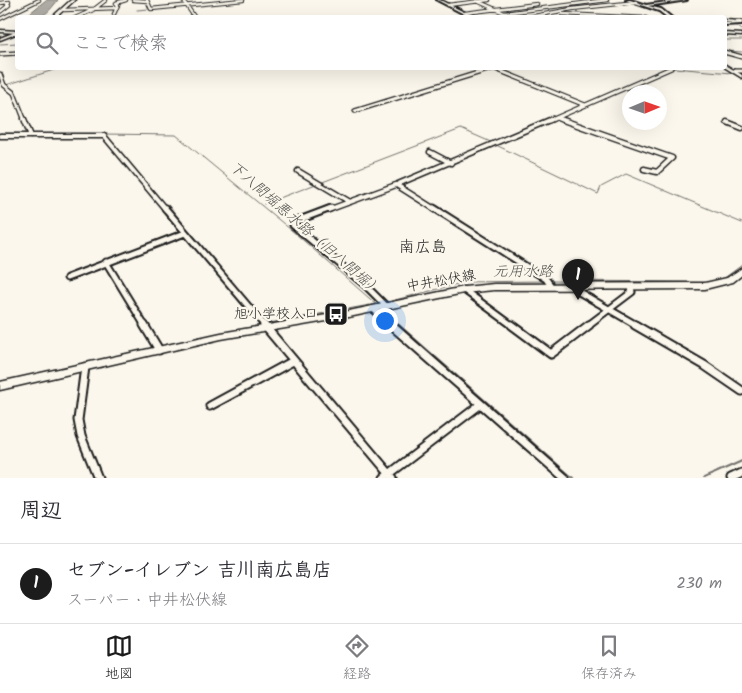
<!DOCTYPE html>
<html lang="ja">
<head>
<meta charset="utf-8">
<style>
	:root { --surface:#fff; --page:#f2f2f3; --text:#2b2b33; --muted:#7c7c81; --line:#e1e1e2; --accent:#1c1c1c }
	body { margin:0; font-family:Kalam,"Klee One",sans-serif; background:var(--page); color:var(--text) }
	.compass { position:absolute; left:622px; top:85px; width:45px; height:45px; border-radius:50%; background:var(--surface); box-shadow:0 5px 20px #0002; rotate:88deg }
	.you { position:absolute; left:384px; top:320px; width:18px; height:18px; margin:-12px; border:4px solid #fff; border-radius:50%; background:#1a73e8; box-shadow:0 0 0 8px #1a73e833 }
	.badge { display:grid; place-items:center; width:32px; height:32px; border-radius:50%; background:var(--accent); color:#fff; font-size:16px; font-weight:700 }
	.pin { position:absolute; translate:-50% -41px; filter:drop-shadow(0 1px 2px #0008) }
	.pin::after { content:''; position:absolute; top:26px; width:18px; height:15px; background:inherit; clip-path:polygon(0 0,100% 0,50% 100%) }
	.list { margin:0; padding:0; list-style:none }
	h2 { display:flex; justify-content:space-between; align-items:center; height:65px; margin:0; padding:0 20px; font-size:21px }
	h2 small { font-size:16px; font-weight:400; color:var(--muted) }
	.list li { display:grid; grid-template-columns:32px 1fr auto; gap:15px; align-items:center; box-sizing:border-box; height:80px; padding:0 20px; border-top:1px solid var(--line) }
	.list b { display:block; font-size:19px; white-space:nowrap }
	.list p { margin:0; font-size:16px; white-space:nowrap; color:var(--muted) }
	.list em { font-size:16px; font-style:normal; color:var(--muted) }
	.icon { flex:none; width:28px; height:28px; fill:none; stroke:currentColor; stroke-width:2; stroke-linecap:round; stroke-linejoin:round }
	.map { position:relative; flex:none; width:742px; height:478px; overflow:hidden }
	.search { position:absolute; background:var(--surface); box-shadow:0 5px 20px #0002; left:15px; right:15px; top:15px; height:55px; display:flex; align-items:center; gap:12px; box-sizing:border-box; padding:0 18px; border-radius:5px; color:var(--muted); font-size:19px }
	.sheet { height:145px; background:var(--surface) }
	nav { display:flex; justify-content:space-around; align-items:center; box-sizing:border-box; height:70px; border-top:1px solid var(--line); background:var(--surface); font-size:14px; color:var(--muted) }
	nav a { display:grid; justify-items:center; gap:2px }
	nav .on { color:var(--accent) }
	.map>svg:first-child { display:block }
</style>
</head>
<body>
<div class="map">
<svg width="742" height="478" viewBox="0 0 742 478">
	<rect width="100%" height="100%" fill="#fbf7ec"/>
	<filter id="ink" filterUnits="userSpaceOnUse"><feTurbulence type="fractalNoise" baseFrequency=".02" numOctaves="2"/><feDisplacementMap in="SourceGraphic" scale="10" xChannelSelector="R" yChannelSelector="G"/><feConvolveMatrix kernelMatrix="1 2 1 2 8 2 1 2 1" color-interpolation-filters="sRGB"/></filter>
	<g filter="url(#ink)">
		<!-- water -->
		<path fill="#afaca5" stroke="#74726e" d="M46,0H58C46,15 44,18 25,17Z"/>
		<g fill="none" stroke-linecap="round" stroke-linejoin="round">
			<!-- stream-far1 -->
			<path stroke="#74726e" stroke-width="1" d="M452,5L466,12
				M137,10L149,9
				M477,17L503,14
				M735,25L737,26
				M738,27L742,30
				M724,40H742
				M0,44L18,43
				M728,51L742,52
				M674,68L732,73
				M6,85L60,68
				M0,133L62,134
				M103,134L176,135L296,234L377,305
				M496,145L598,194L601,187L626,174L742,223
				M320,183L461,129L493,143
				M264,204L316,184
				M723,279L742,265
				M551,281L712,282
				M391,301L465,282L544,281
				M381,309L401,326
				M269,323L370,305"/>
			<!-- stream -->
			<path stroke="#74726e" stroke-width="2" d="M399,325L573,478
				M704,478L742,461"/>
			<!-- minor-far4 casing -->
			<g stroke="#1c1c1c" stroke-width="4.5">
				<path id="minor-far4" d="M133,0L147,1
					M147,0L151,9L243,0
					M183,0L195,18
					M477,1L516,18
					M0,3L9,2L7,5H9L0,12
					M448,5L489,0
					M64,10L116,8
					M465,13L537,4
					M466,13L475,18
					M505,13L607,0
					M114,14L118,5L116,3L126,0
					M562,14L646,18
					M75,18L93,10L106,0
					M523,18L572,9L636,2
					M0,19L39,0
					M724,52L726,53"/>
			</g>
			<!-- minor-far3 casing -->
			<g stroke="#1c1c1c" stroke-width="5.5">
				<path id="minor-far3" d="M724,52L742,57
					M0,54L18,53
					M493,68L585,105
					M734,71H742
					M0,74L4,85L14,93L25,121
					M355,111L494,68
					M556,118L564,121
					M549,121L671,68"/>
			</g>
			<!-- minor-far2 casing -->
			<g stroke="#1c1c1c" stroke-width="7">
				<path id="minor-far2" d="M24,119L31,136
					M560,119L672,158L657,172L644,169
					M727,122L742,128
					M0,136H104L166,210
					M430,152L451,163
					M298,171L350,202
					M398,184L552,119
					M398,186L436,210
					M328,210L396,185"/>
			</g>
			<!-- minor-far1 casing -->
			<g stroke="#1c1c1c" stroke-width="9">
				<path id="minor-far1" d="M165,208L265,326
					M331,208L294,222L293,225L366,286L386,306
					M434,208L546,279L551,286
					M106,262L145,326
					M67,278L185,233
					M576,286L579,292L638,326
					M464,290L513,326
					M373,309L393,326
					M587,326L632,292L631,287"/>
			</g>
			<!-- minor casing -->
			<g stroke="#1c1c1c" stroke-width="11">
				<path id="minor" d="M144,325L159,350
					M264,325L393,478
					M391,325L565,478
					M512,325L551,354L589,325
					M635,325L704,365L742,391
					M85,367L78,420L81,436L98,478
					M210,406L293,361
					M384,478L481,404
					M731,478L742,473"/>
			</g>
			<!-- tertiary casing -->
			<g stroke="#1c1c1c" stroke-width="4">
				<path id="tertiary" d="M437,0H440L466,13L464,14Z
					M626,0H630L646,5L680,0H687L648,6L661,9L672,18H668L659,11Z
					M742,22V24L724,25V23Z"/>
			</g>
			<!-- secondary casing -->
			<g stroke="#1c1c1c" stroke-width="3">
				<path id="secondary" d="M724,20L742,21V23L724,22Z
					M724,64L742,75V78L724,67Z
					M742,268V275L733,282L705,289L494,290L464,293L344,318L221,339L0,390V382L221,333L344,312L464,287L494,284L705,283L727,278Z"/>
			</g>
			<!-- primary casing -->
			<g stroke="#1c1c1c" stroke-width="3">
				<path id="primary" d="M71,0H75L55,18H51Z
					M18,31V33L0,40V38Z"/>
			</g>
			<!-- trunk casing -->
			<g stroke="#1c1c1c" stroke-width="3">
				<path id="trunk" d="M0,30L18,31V33L0,32Z
					M724,33L742,34V36L724,35Z"/>
			</g>
			<!-- minor-far4 -->
			<use href="#minor-far4" stroke="#fbf7ec" stroke-width="2.5"/>
			<!-- minor-far3 -->
			<use href="#minor-far3" stroke="#fbf7ec" stroke-width="3"/>
			<!-- minor-far2 -->
			<use href="#minor-far2" stroke="#fbf7ec" stroke-width="4"/>
			<!-- minor-far1 -->
			<use href="#minor-far1" stroke="#fbf7ec" stroke-width="5"/>
			<!-- minor -->
			<use href="#minor" stroke="#fbf7ec" stroke-width="7"/>
			<!-- tertiary -->
			<use href="#tertiary" fill="#fbf7ec" fill-rule="evenodd"/>
			<!-- secondary -->
			<use href="#secondary" fill="#fbf7ec" fill-rule="evenodd"/>
			<!-- primary -->
			<use href="#primary" fill="#fbf7ec" fill-rule="evenodd"/>
			<!-- trunk -->
			<use href="#trunk" fill="#fbf7ec" fill-rule="evenodd"/>
		</g>
	</g>
	<!-- icons -->
	<defs>
		<g id="bus-square" transform="scale(1.25)"><rect x="-9" y="-9" width="18" height="18" rx="4" fill="#1c1c1c" stroke="#fbf7ec"/><path d="M-5-6H5V4H4V6H2V4H-2V6H-4V4H-5ZM-3.5-4V0h7V-4ZM-3.5 1.2v1.5H-2V1.2ZM2 1.2v1.5H3.5V1.2Z" fill="#fff"/></g>
	</defs>
	<g fill-rule="evenodd">
		<use href="#bus-square" x="336" y="314"/>
	</g>
	<g text-anchor="middle" dominant-baseline="central" stroke-width="4.5" stroke-linejoin="round" paint-order="stroke">
		<!-- street labels -->
		<g font-size="14" fill="#1c1c1c" stroke="#fbf7ec">
			<text transform="translate(441 281) rotate(-10)">中井松伏線</text>
		</g>
		<!-- poi labels -->
		<g font-size="14" fill="#1c1c1c" stroke="#fbf7ec" text-anchor="end">
			<text x="318" y="314">旭小学校入口</text>
		</g>
		<!-- water labels -->
		<g font-size="15" font-style="italic" fill="#575653" stroke="#fbf7ec">
			<text transform="translate(305 229) rotate(41)">下八間堀悪水路（旧八間堀）</text>
			<text x="523" y="272">元用水路</text>
		</g>
		<!-- quarter labels -->
		<g font-size="16" fill="#1c1c1c" stroke="#fbf7ec">
			<text x="423" y="247">南広島</text>
		</g>
	</g>
</svg>
<svg class="compass" viewBox="-18 -18 36 36"><path d="M0-13l5 13h-10z" fill="#e53935"/><path d="M0 13l5-13h-10z" fill="#7c7c81"/></svg>
<div class="you"></div>
<div class="pin badge" style="left:578px;top:300px">1</div>
<div class="search"><svg class="icon" aria-label="search" viewBox="0 0 24 24"><circle cx="10" cy="10" r="6"/><path d="M15 15l6 6"/></svg>ここで検索</div>
</div>
<section class="sheet">
<h2>周辺<small></small></h2>
<ul class="list">
<li><span class="badge">1</span><div><b>セブン-イレブン 吉川南広島店</b><p>スーパー · 中井松伏線</p></div><em>230 m</em></li>
</ul>
</section>
<nav>
<a class="on"><svg class="icon" aria-label="map" viewBox="0 0 24 24"><path d="M3 6l6-2 6 2 6-2v14l-6 2-6-2-6 2zM9 4v14M15 6v14"/></svg>地図</a>
<a><svg class="icon" aria-label="directions" viewBox="0 0 24 24"><path d="M12 3l9 9-9 9-9-9zM9 14v-3h6M13 9l2 2-2 2"/></svg>経路</a>
<a><svg class="icon" aria-label="saved" viewBox="0 0 24 24"><path d="M7 4h10v16l-5-4-5 4z"/></svg>保存済み</a>
</nav>
</body>
</html>
